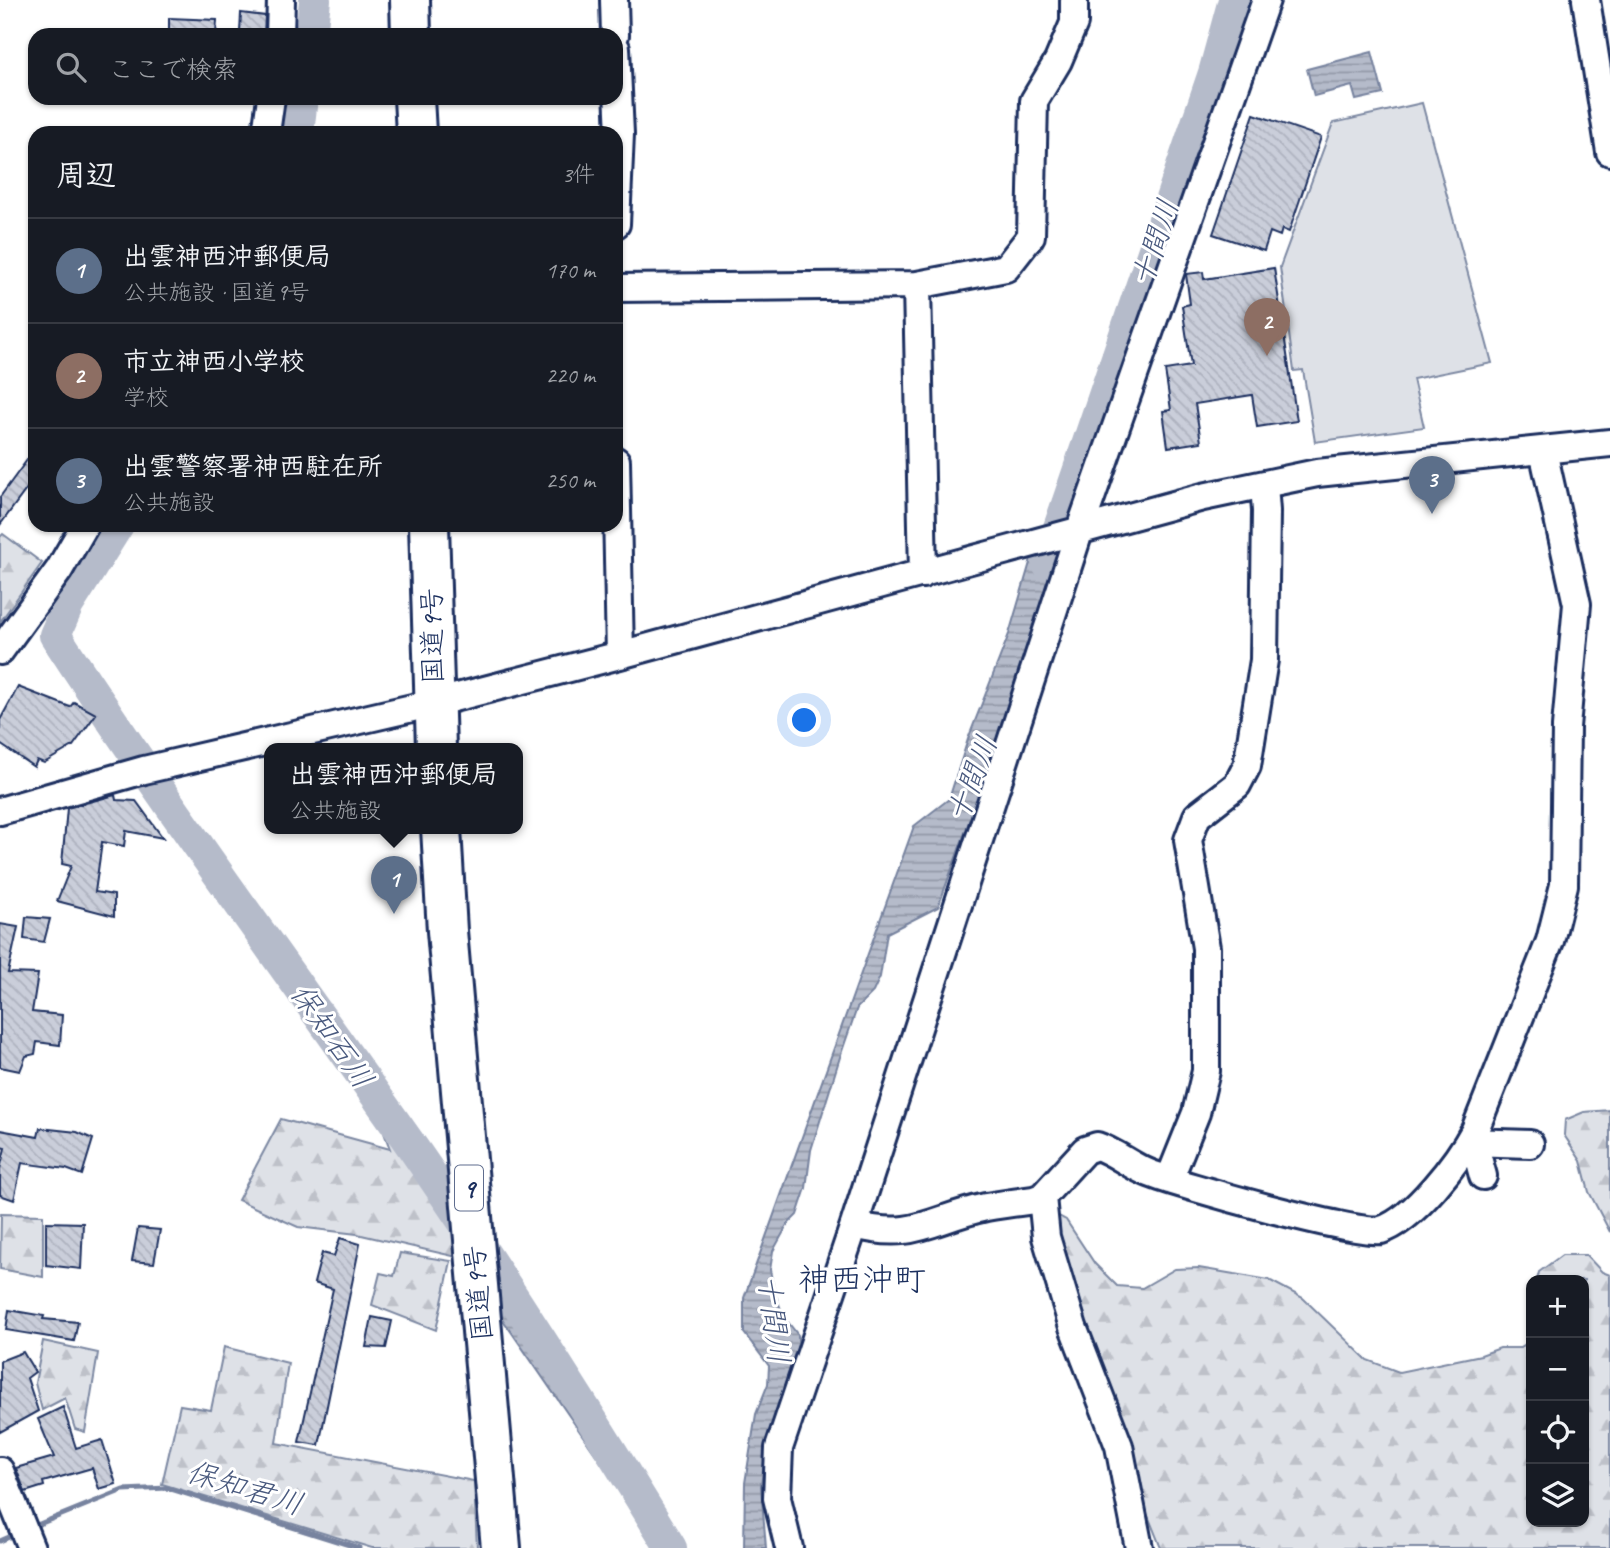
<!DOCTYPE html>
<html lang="ja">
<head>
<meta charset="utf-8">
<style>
	:root { --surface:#171b24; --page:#20242c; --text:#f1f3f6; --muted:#9ea1a6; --line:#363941; --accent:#d1495b }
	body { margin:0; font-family:Caveat,"Klee One",sans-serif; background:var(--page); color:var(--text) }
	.controls { position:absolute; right:21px; bottom:21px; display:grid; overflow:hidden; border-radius:14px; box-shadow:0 2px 5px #0004 }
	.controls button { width:63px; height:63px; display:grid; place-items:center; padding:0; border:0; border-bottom:2px solid var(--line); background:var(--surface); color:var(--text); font:35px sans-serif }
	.you { position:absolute; left:805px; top:721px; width:24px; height:24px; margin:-18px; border:5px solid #fff; border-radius:50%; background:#1a73e8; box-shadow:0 0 0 10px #1a73e833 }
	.badge { display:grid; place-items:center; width:46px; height:46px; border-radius:50%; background:var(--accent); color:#fff; font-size:23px; font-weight:700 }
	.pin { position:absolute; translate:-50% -58px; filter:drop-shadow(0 2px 4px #0008) }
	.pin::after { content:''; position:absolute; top:37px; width:24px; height:21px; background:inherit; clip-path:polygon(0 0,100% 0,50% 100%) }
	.popup { position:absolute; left:264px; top:743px; width:259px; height:91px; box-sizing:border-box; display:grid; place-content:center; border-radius:14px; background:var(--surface); filter:drop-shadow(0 2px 5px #0005); font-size:23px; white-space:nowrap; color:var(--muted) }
	.popup b { font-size:26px; color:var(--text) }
	.popup::after { content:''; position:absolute; left:50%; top:100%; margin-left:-14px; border:14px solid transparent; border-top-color:var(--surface) }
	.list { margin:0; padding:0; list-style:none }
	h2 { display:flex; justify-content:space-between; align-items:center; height:91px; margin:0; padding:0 28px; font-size:30px }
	h2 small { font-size:23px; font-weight:400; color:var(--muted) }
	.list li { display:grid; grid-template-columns:46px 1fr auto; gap:21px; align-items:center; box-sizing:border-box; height:105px; padding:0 28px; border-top:2px solid var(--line) }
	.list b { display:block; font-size:26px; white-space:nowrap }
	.list p { margin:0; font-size:23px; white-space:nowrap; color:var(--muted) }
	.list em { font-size:23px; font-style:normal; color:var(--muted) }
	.icon { flex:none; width:38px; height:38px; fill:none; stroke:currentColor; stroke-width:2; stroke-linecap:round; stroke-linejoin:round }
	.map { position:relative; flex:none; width:1610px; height:1548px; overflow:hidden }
	.search { position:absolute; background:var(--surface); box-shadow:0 2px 5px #0004; left:28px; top:28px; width:595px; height:77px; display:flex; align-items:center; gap:18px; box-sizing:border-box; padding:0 24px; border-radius:21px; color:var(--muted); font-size:26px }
	.panel { position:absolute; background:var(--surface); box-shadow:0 2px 5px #0004; left:28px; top:126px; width:595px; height:406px; border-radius:21px }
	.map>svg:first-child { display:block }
</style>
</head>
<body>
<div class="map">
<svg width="1610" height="1548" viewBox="0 0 1610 1548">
	<defs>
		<pattern id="forest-firs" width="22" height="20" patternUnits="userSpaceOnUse" patternTransform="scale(1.75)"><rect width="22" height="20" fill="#dee1e7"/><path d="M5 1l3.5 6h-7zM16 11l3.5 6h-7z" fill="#bec1c9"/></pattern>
		<pattern id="water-rules" width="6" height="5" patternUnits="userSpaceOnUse" patternTransform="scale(1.75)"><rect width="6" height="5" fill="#b5bbca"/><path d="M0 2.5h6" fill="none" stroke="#9298a7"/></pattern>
		<pattern id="building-back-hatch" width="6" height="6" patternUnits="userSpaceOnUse" patternTransform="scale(1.75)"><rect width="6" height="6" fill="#caceda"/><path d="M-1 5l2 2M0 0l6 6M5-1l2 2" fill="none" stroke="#adb1be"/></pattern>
	</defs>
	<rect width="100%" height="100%" fill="#fff"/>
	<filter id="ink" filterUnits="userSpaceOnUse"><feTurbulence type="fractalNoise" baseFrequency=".0143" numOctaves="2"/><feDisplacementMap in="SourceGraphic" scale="14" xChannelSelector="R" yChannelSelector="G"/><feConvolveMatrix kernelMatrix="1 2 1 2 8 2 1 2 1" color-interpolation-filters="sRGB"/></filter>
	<g filter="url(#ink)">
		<!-- grass -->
		<path fill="#dee1e7" stroke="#7c88a2" stroke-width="2" d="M1422,103L1492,363L1413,379L1424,427L1315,442L1303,370L1294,371L1280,267L1333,123Z"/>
		<!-- forest -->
		<path fill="url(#forest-firs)" stroke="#7c88a2" stroke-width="2" d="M3,534L42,563L0,622V537Z
			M1610,1110V1232L1589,1192L1581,1161L1564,1135L1565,1120L1584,1112Z
			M281,1119L390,1149L383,1130L395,1135L453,1214L457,1257L357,1234L298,1227L238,1200Z
			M1,1214L43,1215V1277L0,1269Z
			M1057,1215L1066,1220L1095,1264L1117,1286L1142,1288L1175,1269L1199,1268L1269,1280L1303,1298L1367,1360L1399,1372L1481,1355L1500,1348H1520L1531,1340V1522H1584V1280H1537L1539,1272L1562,1255H1586L1602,1272L1610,1275V1548H1161L1134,1481L1052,1217Z
			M400,1253L451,1261L436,1330L372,1305L380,1273L394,1276Z
			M43,1341L98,1353L85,1432L75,1429L65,1398L42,1410L35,1383Z
			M224,1347L288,1363L276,1443L474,1481L477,1548H372L162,1484L180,1405L211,1410Z"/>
		<!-- water -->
		<path fill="url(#water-rules)" stroke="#77839f" stroke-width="2" d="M1372,52L1383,94L1356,100L1352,86L1314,96L1307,69Z
			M1060,542L991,761L938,907L887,933L880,977L873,992L857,1008L840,1057L811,1150L806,1188L797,1215L788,1224L773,1251L770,1270L774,1291L784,1317L798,1335V1345L765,1455L761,1486L766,1548H744L745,1483L756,1414L768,1384L769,1366L744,1333V1298L914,826L949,799L968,739L1009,634L1034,549Z
			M488,1271L675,1548H660L490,1301Z"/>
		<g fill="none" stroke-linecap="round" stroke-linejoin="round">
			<!-- stream -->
			<path stroke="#77839f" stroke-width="5" d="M32,1527L123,1490L168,1488L359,1548
				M0,1541L16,1534"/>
			<!-- river -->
			<path stroke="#b5bbca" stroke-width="32" d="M311,35L315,0
				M298,133L302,98
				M118,525L68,605L55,635C169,810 293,977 413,1148C504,1279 588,1412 671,1548
				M1047,563L1214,73L1234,0"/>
		</g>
		<!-- building -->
		<path fill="url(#building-back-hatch)" stroke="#1b2f5e" stroke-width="2" d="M241,13L265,16L264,34L240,32Z
			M169,18L217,20L216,35H169Z
			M1254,114L1321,137L1289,232L1282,229L1280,236L1270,232L1264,251L1213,234Z
			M1274,268L1297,421L1257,427L1252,395L1195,404L1201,442L1168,447L1163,411L1171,410L1165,370L1191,366L1182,306L1190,304L1186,274L1203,272L1204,279Z
			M35,449V493L28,487L0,525V497Z
			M18,687L70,707L74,702L96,714L73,746L44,763L37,760L34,767L0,744V720Z
			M115,795L116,800L136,801L163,838L126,831L124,846L102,842L95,892L114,895V916L57,901L71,866L62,864L67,808Z
			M26,917L50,919L44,942L24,939Z
			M0,924L18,927L8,973L38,974L32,1012L62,1015L60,1045L37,1042L35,1054L26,1056L20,1071L0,1067Z
			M40,1128L77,1132L93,1139L82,1175L66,1169L22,1163L14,1200L0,1195V1169L5,1148L0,1147V1130L38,1137Z
			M46,1222L83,1223L81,1269L46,1265Z
			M138,1228L160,1230L154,1263L132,1261Z
			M340,1238L360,1244L319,1445L299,1442L333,1289L314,1283L322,1253L334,1256Z
			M9,1310L44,1316L43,1319L78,1322L74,1341L6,1330Z
			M372,1317L392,1321L386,1348L366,1347Z
			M23,1352L35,1372L27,1378L38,1411L0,1432V1361Z
			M63,1407L76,1448L102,1440L116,1484L99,1489L92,1468L43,1482L44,1486L25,1492L16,1468L54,1457L38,1419Z"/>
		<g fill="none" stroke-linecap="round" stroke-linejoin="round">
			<!-- minor casing -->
			<g stroke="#1b2f5e" stroke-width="32">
				<path id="minor" d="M614,0L615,35
					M1586,0L1610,152
					M280,35L281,0
					M616,48L620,134L616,224
					M266,133L271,98
					M917,285L923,574
					M616,288L917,285L1006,268L1031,236L1034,101L1058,61L1074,23V0
					M616,461L620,655
					M0,651L59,570L85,525
					M0,811L144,770L434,703L620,655L1203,497L1317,473L1610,443
					M1469,1142L1530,1144
					M1474,1143L1483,1176
					M1169,1180L1196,1113L1206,1071V948L1188,840L1197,816L1237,785L1247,766L1264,660L1266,511L1264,485
					M1042,1197L1046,1237L1073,1327L1119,1446L1139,1548
					M854,1225L1079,532L1266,0
					M0,1471L31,1548
					M789,1548L777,1498L779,1448L854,1225C915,1241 930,1219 986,1207C1002,1204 1018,1202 1034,1200L1042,1197L1085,1150L1097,1146C1115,1152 1131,1166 1149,1173C1179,1185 1360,1236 1381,1230C1414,1220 1459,1160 1475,1130L1550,941L1564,885L1566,727L1577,604L1543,451"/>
			</g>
			<!-- highway casing -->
			<g stroke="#1b2f5e" stroke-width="44">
				<path id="highway" d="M410,0L411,35
					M414,98L416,133
					M429,525L436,748
					M441,828L447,931L501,1548"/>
			</g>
			<!-- minor -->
			<use href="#minor" stroke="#fff" stroke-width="26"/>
			<!-- highway -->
			<use href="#highway" stroke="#fff" stroke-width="38"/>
		</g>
	</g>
	<g text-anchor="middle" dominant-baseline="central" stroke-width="6" stroke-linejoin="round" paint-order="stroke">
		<!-- shield labels -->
		<rect fill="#fff" stroke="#5f6d8e" stroke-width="2" x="455" y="1165.5" width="28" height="45" rx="5"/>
		<g font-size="26" font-weight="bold" fill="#1b2f5e">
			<text x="469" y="1188">9</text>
		</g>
		<!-- street labels -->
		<g font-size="28" fill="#1b2f5e" stroke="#fff">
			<text transform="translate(432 636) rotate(-91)">国道9号</text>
			<text transform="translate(478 1293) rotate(-95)">国道9号</text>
		</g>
		<!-- water labels -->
		<g font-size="30" font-style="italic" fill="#49597e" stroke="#fff">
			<text transform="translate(1155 243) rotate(-72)">十間川</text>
			<text transform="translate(972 779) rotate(-69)">十間川</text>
			<text transform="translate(332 1036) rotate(55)">保知石川</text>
			<text transform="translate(774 1319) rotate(83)">十間川</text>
			<text transform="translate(245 1488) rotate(17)">保知君川</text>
		</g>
		<!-- quarter labels -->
		<g font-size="32" fill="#1b2f5e" stroke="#fff">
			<text x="862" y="1279">神西沖町</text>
		</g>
	</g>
</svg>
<div class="controls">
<button>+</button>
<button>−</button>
<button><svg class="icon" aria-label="locate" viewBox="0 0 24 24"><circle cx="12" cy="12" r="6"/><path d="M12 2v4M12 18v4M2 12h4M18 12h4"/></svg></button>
<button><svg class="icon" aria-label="layers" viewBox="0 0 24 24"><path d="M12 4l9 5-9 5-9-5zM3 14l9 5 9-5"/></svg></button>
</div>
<div class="you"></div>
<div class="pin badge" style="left:394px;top:914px;background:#5c6f8a">1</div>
<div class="popup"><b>出雲神西沖郵便局</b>公共施設</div>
<div class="pin badge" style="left:1267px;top:356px;background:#8d6e63">2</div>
<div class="pin badge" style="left:1432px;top:514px;background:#5c6f8a">3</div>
<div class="search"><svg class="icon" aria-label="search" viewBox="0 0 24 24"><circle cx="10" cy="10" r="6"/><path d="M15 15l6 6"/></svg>ここで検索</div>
<section class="panel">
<h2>周辺<small>3件</small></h2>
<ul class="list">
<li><span class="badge" style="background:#5c6f8a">1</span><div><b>出雲神西沖郵便局</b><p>公共施設 · 国道9号</p></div><em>170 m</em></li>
<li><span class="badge" style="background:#8d6e63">2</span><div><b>市立神西小学校</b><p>学校</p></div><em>220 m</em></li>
<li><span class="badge" style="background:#5c6f8a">3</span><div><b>出雲警察署神西駐在所</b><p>公共施設</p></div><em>250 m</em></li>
</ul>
</section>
</div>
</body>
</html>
